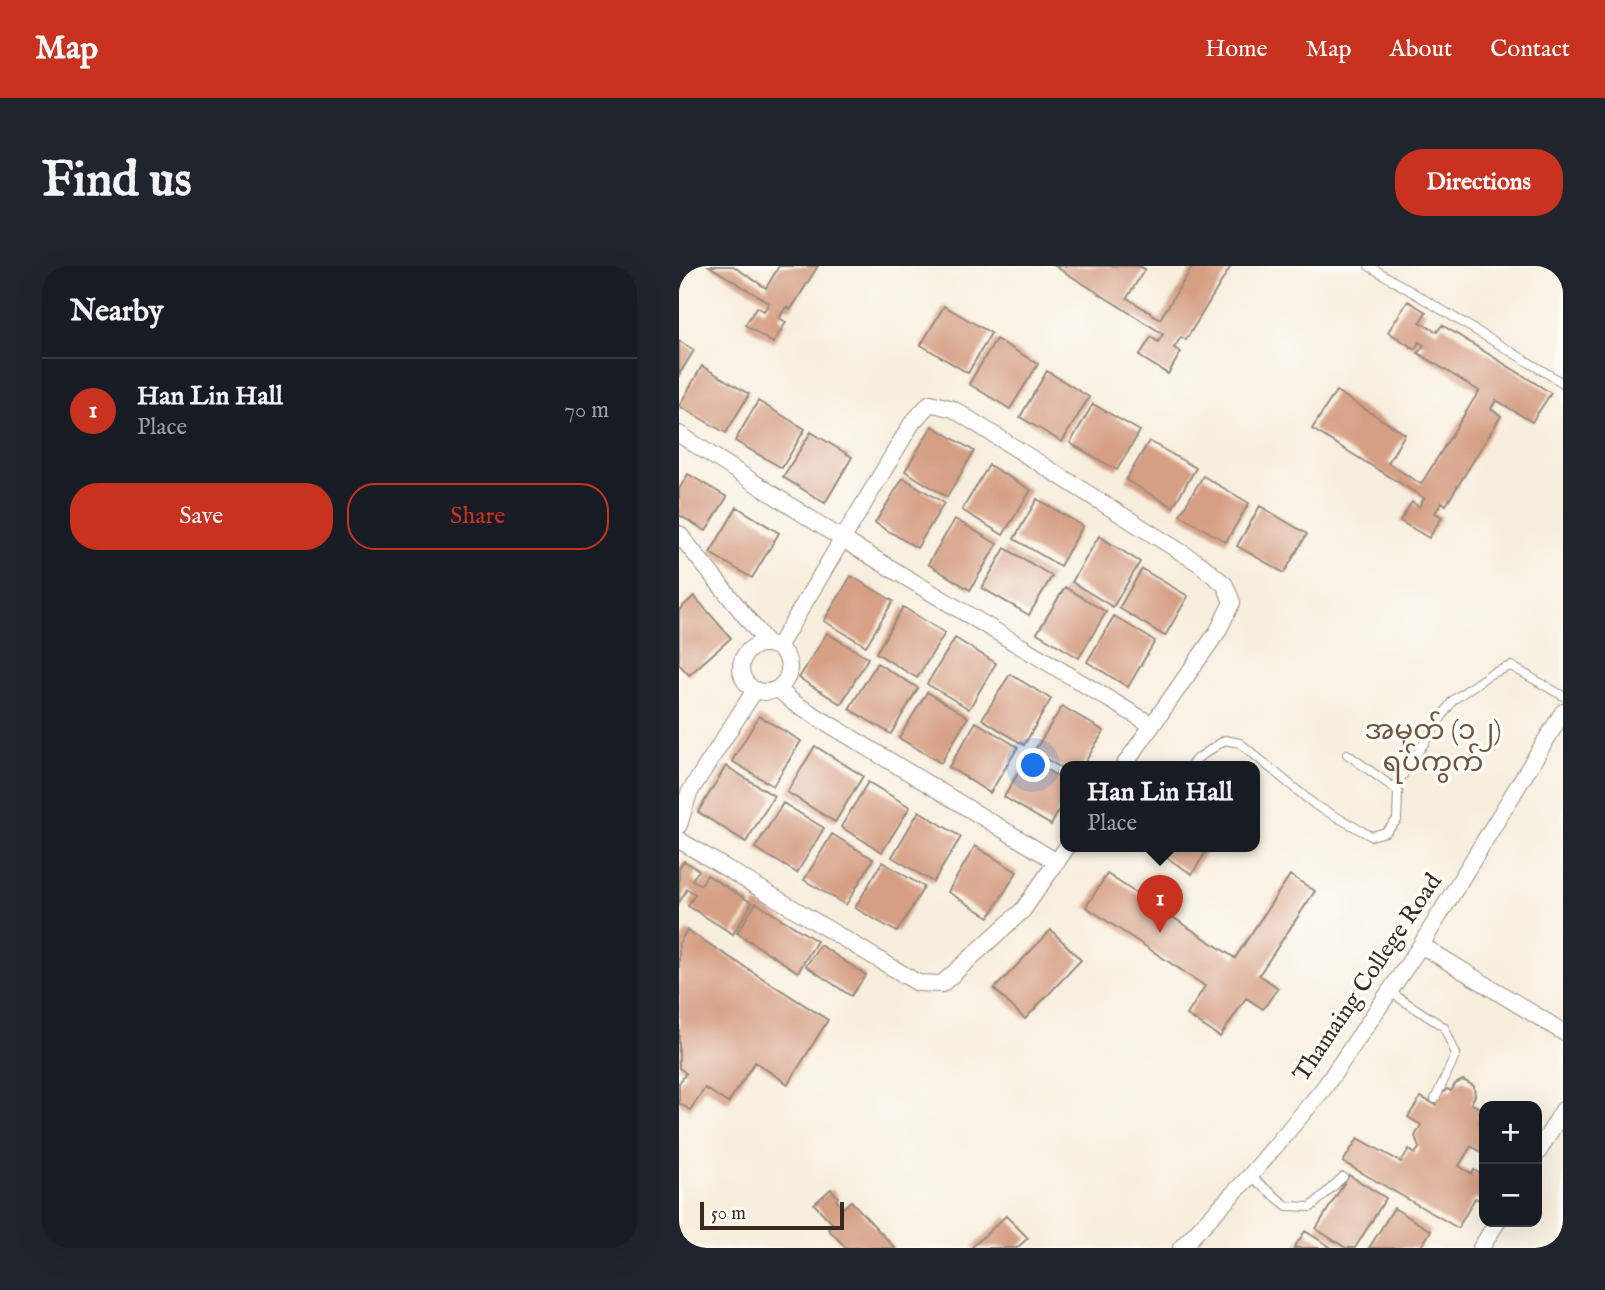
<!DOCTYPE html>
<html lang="en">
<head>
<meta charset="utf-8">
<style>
	:root { --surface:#171b24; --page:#20242c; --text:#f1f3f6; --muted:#9ea1a6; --line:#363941; --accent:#c8321e }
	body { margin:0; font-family:"IM FELL English","Noto Sans Myanmar",serif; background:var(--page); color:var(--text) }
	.controls { position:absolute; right:21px; bottom:21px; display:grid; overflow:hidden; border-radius:14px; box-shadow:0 7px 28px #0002 }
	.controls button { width:63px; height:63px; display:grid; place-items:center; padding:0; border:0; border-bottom:2px solid var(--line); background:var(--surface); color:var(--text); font:35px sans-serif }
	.scale { position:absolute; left:21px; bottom:18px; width:144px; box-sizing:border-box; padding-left:7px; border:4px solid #3b2a1e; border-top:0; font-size:19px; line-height:24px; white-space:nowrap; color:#3b2a1e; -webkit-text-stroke:5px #fdfcf7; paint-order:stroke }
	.you { position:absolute; left:355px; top:500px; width:24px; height:24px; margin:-18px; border:5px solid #fff; border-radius:50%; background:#1a73e8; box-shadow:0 0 0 10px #1a73e833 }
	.badge { display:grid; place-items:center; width:46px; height:46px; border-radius:50%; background:var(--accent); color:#fff; font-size:23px; font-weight:700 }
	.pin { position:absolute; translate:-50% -58px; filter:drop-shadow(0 2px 4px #0008) }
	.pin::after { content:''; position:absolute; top:37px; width:24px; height:21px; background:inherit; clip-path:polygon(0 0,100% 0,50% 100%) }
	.popup { position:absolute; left:381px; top:495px; width:200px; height:91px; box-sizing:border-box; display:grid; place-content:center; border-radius:14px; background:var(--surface); filter:drop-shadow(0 2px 5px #0005); font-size:23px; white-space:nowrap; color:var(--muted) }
	.popup b { font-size:26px; color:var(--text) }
	.popup::after { content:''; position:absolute; left:50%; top:100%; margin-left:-14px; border:14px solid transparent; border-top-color:var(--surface) }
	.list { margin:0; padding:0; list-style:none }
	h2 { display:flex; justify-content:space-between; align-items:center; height:91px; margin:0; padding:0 28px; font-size:30px }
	h2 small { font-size:23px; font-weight:400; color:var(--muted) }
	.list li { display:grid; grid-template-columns:46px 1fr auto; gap:21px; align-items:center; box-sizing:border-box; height:105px; padding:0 28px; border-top:2px solid var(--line) }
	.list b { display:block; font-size:26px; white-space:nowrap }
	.list p { margin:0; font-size:23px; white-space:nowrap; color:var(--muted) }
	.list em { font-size:23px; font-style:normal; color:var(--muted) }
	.actions { display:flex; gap:14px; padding:21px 28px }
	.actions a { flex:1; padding:16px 0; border:2px solid var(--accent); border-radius:28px; text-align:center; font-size:24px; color:var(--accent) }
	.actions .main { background:var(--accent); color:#fff }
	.map { position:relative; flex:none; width:884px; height:982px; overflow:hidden; border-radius:28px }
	header { display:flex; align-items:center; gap:42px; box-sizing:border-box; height:98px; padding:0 35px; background:var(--accent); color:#fff }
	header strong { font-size:33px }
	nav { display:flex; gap:38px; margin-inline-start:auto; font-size:24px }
	.intro { display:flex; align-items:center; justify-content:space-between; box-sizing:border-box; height:168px; padding:0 42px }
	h1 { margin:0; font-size:49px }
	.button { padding:18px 32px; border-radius:28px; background:var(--accent); color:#fff; font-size:24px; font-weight:700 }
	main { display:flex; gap:42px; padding:0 42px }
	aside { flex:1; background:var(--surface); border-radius:28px; box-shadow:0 7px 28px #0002 }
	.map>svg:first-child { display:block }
</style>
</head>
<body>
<header>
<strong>Map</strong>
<nav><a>Home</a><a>Map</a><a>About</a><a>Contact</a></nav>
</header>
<div class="intro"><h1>Find us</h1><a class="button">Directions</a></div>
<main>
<aside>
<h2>Nearby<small></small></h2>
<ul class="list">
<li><span class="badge">1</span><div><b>Han Lin Hall</b><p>Place</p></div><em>70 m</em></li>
</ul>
<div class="actions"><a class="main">Save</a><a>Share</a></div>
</aside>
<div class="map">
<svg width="884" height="982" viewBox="0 0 884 982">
	<rect width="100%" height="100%" fill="#fdfcf7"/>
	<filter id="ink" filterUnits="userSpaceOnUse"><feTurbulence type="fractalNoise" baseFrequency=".0143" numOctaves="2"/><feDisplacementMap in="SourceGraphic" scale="14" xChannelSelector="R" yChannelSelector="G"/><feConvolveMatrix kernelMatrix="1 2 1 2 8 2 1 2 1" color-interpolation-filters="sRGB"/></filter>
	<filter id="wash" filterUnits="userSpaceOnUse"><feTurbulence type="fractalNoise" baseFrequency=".00686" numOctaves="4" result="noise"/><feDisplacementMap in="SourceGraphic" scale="28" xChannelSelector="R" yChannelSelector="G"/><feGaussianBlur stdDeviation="1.57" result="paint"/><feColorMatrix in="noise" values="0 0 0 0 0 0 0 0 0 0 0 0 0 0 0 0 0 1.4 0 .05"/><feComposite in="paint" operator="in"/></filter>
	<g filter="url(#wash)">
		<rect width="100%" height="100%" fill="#f8eede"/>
		<g id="blocks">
			<!-- building -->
			<path fill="#d69e83" d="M30,0H54L87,22L100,0H139L112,43L107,41L100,52L107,56L94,77L66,59L78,41L85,45L90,37Z
				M376,0H460L466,3L448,32L481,53L514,0H552L507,74L502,71L495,82L502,86L489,108L460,90L472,71L479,76L484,68Z
				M729,35L747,46L741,56L758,66L763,59L872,127L853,156L817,134L812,143L822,150L767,239L763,236L756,247L763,251L750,272L721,255L733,236L740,241L745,232L633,163L657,125L726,168L709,197L742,218L800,125L739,87L745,79L740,76L736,83L709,66Z
				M265,40L312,67L289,107L242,79Z
				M317,73L359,98L331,143L290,118Z
				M0,75L15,84L0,109Z
				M23,100L70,128L47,167L0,140Z
				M368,105L410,131L383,176L341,151Z
				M79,135L126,163L103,202L56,175Z
				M414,138L461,165L438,204L391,177Z
				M253,160L295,185L268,231L226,205Z
				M132,166L173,191L146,237L104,211Z
				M470,175L517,202L494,241L447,214Z
				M310,199L352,224L324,269L283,244Z
				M9,208L48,231L27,265L0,249V223Z
				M524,210L570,237L547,276L501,249Z
				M224,212L265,237L238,282L196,257Z
				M358,233L404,260L381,300L335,273Z
				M581,240L628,268L605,307L558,280Z
				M58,241L100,267L73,312L31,287Z
				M276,253L318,278L291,324L249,298Z
				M420,270L461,296L434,341L393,316Z
				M326,282L373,310L350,349L303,322Z
				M463,303L509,330L486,370L440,342Z
				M172,310L214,335L187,380L145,355Z
				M386,321L427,346L400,392L358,367Z
				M15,330L52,372L10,409L0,398V344Z
				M224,341L266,367L238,412L197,387Z
				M435,350L476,375L449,421L408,396Z
				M148,367L189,392L162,438L120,412Z
				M276,372L317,397L290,443L248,418Z
				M198,397L239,422L212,468L170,443Z
				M331,408L372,433L345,479L303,453Z
				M248,426L289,451L262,497L220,472Z
				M383,440L425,465L403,501H386V504L355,486Z
				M80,450L122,475L94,520L53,495Z
				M297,456L339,481L311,527L270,501Z
				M136,480L184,510L156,556L108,526Z
				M348,492L386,515V533L372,559L325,531Z
				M47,500L95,530L67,576L19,546Z
				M189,516L231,541L203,586L162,561Z
				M104,537L145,562L118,607L76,582Z
				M240,545L282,571L254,616L213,591Z
				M153,568L194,593L167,639L125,614Z
				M296,580L338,606L310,651L269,626Z
				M479,581H530L513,608L477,585Z
				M5,595L20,604L13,614L22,619L28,609L73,637L54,668L9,640L16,628L8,623L0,637V602Z
				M203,596L245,621L218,666L176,642Z
				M428,608L556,692L611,609L636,625L580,709L599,722L584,743L567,732L541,771L508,749L526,720L407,641Z
				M77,637L138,675L119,706L58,667Z
				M8,664L149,754L109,818L76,796L49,837L26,822L11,844L0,837V817L7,807L0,802V677Z
				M372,664L402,694L346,753L315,723Z
				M141,679L187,709L172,730L127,700Z
				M784,814L795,820L796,830L792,837L805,845L800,856L805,860V884L802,886L792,880L780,900L793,908L795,904L805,910V928L800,934L796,932L779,962L664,896L679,872L722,896L730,883L736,888L740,882L736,870L742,859L729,851L742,831L757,839L760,830L768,823L772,825L776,818Z
				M670,909L707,932L676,982H667L637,963Z
				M152,923L159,931L157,934L164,942L172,935L216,982H167L149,963L154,958L135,938Z
				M715,942L752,965L741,982H690Z
				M327,950L349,972L338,982H292Z
				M626,965L653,982H615Z"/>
		</g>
	</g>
	<g filter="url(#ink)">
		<use href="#blocks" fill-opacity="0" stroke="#9a8c7e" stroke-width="2"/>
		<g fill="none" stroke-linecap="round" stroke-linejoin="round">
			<!-- lane casing -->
			<g stroke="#9a8c7e" stroke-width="10">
				<path id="lane" d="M690,0L884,117
					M511,501L516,494L546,474L561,477L636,539L692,570L707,566L718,554L719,525L668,488
					M715,522L774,434L811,408L832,400L884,430
					M711,726L765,761L777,788L756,833
					M571,910L608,940L632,941L664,911"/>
			</g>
			<!-- street casing -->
			<g stroke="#9a8c7e" stroke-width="18">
				<path id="street" d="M0,168L163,273L473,459
					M0,268L88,377
					M62 402a24 24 0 1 1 48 0a24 24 0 1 1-48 0Z
					M99,381L233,157L251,137L274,143L521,298L546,319L553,336L539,365L444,501
					M99,423L115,437L378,596
					M0,559L10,527L76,424
					M0,574L239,717L263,718L344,644L388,581
					M742,679L884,766
					M858,888L884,844
					M502,982L571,910L645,822L742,679L884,446
					M802,982L818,956"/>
			</g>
			<!-- lane -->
			<use href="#lane" stroke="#fff" stroke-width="8"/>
			<!-- street -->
			<use href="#street" stroke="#fff" stroke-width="16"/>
		</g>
	</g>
	<g text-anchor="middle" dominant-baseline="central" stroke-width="7" stroke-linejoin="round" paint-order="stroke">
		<!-- street labels -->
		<g font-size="24" fill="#3b2a1e" stroke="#fdfcf7">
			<text transform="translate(689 712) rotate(-56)">Thamaing College Road</text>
		</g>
		<!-- quarter labels -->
		<g font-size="28" fill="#715341" stroke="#fdfcf7">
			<text x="754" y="465">အမှတ် (၁၂)<tspan x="754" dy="32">ရပ်ကွက်</tspan></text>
		</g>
	</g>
</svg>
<div class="controls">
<button>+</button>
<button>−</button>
</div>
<div class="scale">50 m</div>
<div class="you"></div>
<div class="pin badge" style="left:481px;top:667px">1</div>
<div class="popup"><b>Han Lin Hall</b>Place</div>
</div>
</main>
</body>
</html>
